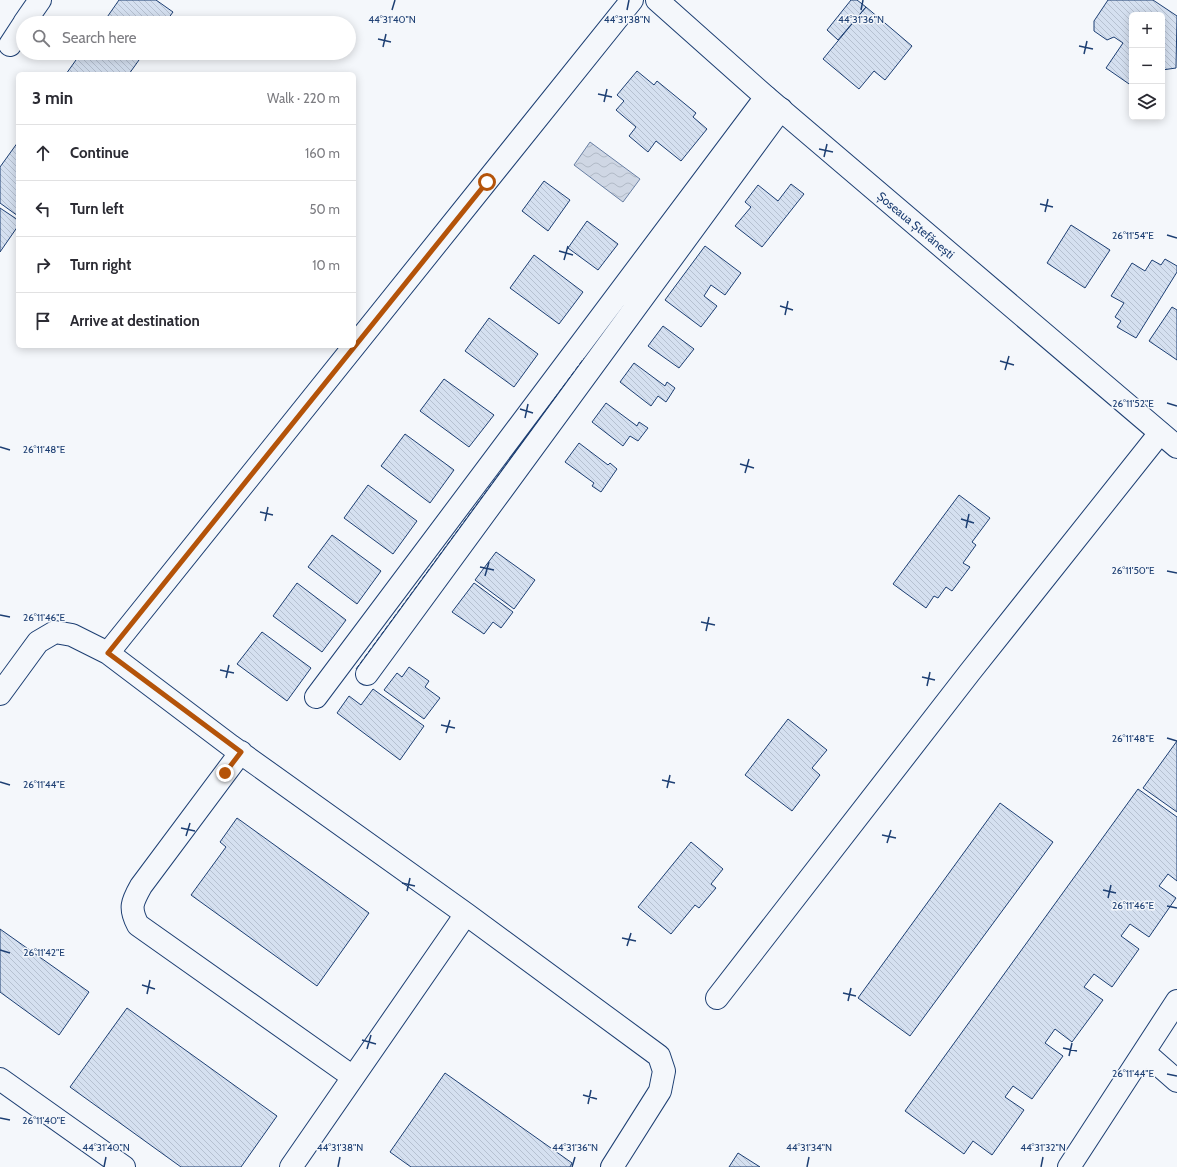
<!DOCTYPE html>
<html lang="en">
<head>
<meta charset="utf-8">
<style>
	:root { --surface:#fff; --page:#f2f2f3; --text:#2b2b33; --muted:#7c7c81; --line:#e1e1e2 }
	body { margin:0; font-family:Cabin,sans-serif; background:var(--page); color:var(--text) }
	.controls { position:absolute; right:12px; top:12px; display:grid; overflow:hidden; border-radius:6px; box-shadow:0 2px 10px #0003 }
	.controls button { width:36px; height:36px; display:grid; place-items:center; padding:0; border:0; border-bottom:1px solid var(--line); background:var(--surface); color:var(--text); font:20px sans-serif }
	.stop { position:absolute; width:12px; height:12px; margin:-9px; border:3px solid #b45309; border-radius:50%; background:#fff }
	.stop.end { background:#b45309; border-color:#fff; box-shadow:0 1px 4px #0008 }
	.list { margin:0; padding:0; list-style:none }
	h2 { display:flex; justify-content:space-between; align-items:center; height:52px; margin:0; padding:0 16px; font-size:17px }
	h2 small { font-size:13px; font-weight:400; color:var(--muted) }
	.list li { display:grid; grid-template-columns:26px 1fr auto; gap:12px; align-items:center; box-sizing:border-box; height:56px; padding:0 16px; border-top:1px solid var(--line) }
	.list b { display:block; font-size:15px; white-space:nowrap }
	.list em { font-size:13px; font-style:normal; color:var(--muted) }
	.icon { flex:none; width:22px; height:22px; fill:none; stroke:currentColor; stroke-width:2; stroke-linecap:round; stroke-linejoin:round }
	.map { position:relative; flex:none; width:1177px; height:1167px; overflow:hidden }
	.search { position:absolute; background:var(--surface); box-shadow:0 2px 10px #0003; left:16px; top:16px; width:340px; height:44px; display:flex; align-items:center; gap:10px; box-sizing:border-box; padding:0 14px; border-radius:22px; color:var(--muted); font-size:15px }
	.panel { position:absolute; background:var(--surface); box-shadow:0 2px 10px #0003; left:16px; top:72px; width:340px; height:276px; border-radius:6px }
	.map>svg:first-child { display:block }
</style>
</head>
<body>
<div class="map">
<svg width="1177" height="1167" viewBox="0 0 1177 1167">
	<defs>
		<pattern id="water-waves" width="16" height="10" patternUnits="userSpaceOnUse"><rect width="16" height="10" fill="#cfd7e4"/><path d="M0 5q4-4 8 0t8 0" fill="none" stroke="#b1bac7"/></pattern>
		<pattern id="building-back-hatch" width="6" height="6" patternUnits="userSpaceOnUse"><rect width="6" height="6" fill="#d5e0f0"/><path d="M-1 5l2 2M0 0l6 6M5-1l2 2" fill="none" stroke="#b6c1d1"/></pattern>
	</defs>
	<rect width="100%" height="100%" fill="#f4f7fb"/>
	<!-- water -->
	<path fill="url(#water-waves)" stroke="#687fa3" d="M590,142L640,179L623,202L574,165Z"/>
	<!-- building -->
	<path fill="url(#building-back-hatch)" stroke="#1d3f73" d="M119,0H156L173,12L165,23H103Z
		M851,0H857L866,7L838,40L827,30Z
		M1108,0H1153L1177,16L1176,68L1162,70V15H1132V86L1106,68L1123,43L1114,37L1107,40L1094,31V21Z
		M866,7L912,46L885,80L874,71L859,89L823,59Z
		M81,53H144L129,74H66Z
		M637,71L654,85L657,81L696,113L693,117L707,129L681,161L656,141L648,152L629,136L636,127L616,110L624,101L617,95Z
		M18,142V216L0,203V167Z
		M544,181L570,200L548,231L522,211Z
		M791,184L804,194L762,247L735,226L751,207L745,202L758,185L778,201Z
		M0,208L18,220V226L0,252Z
		M587,221L618,244L598,270L568,248Z
		M1071,225L1110,250L1085,288L1047,263Z
		M705,246L741,273L725,295L711,285L704,296L717,306L701,327L665,300Z
		M534,255L583,292L559,324L510,288Z
		M1165,259L1177,266V272L1136,338L1117,327L1121,321L1115,317L1124,303L1111,296L1132,263L1145,271L1152,260L1161,265Z
		M1172,307L1177,310V360L1149,341Z
		M489,318L538,354L514,387L465,351Z
		M663,326L694,349L679,368L648,346Z
		M634,363L665,386L667,382L675,388L666,402L658,396L651,406L620,382Z
		M444,379L494,415L469,447L420,411Z
		M606,403L637,426L639,422L648,428L638,441L630,436L623,446L592,422Z
		M405,434L454,470L430,503L381,466Z
		M579,443L608,465L610,463L617,469L601,492L592,486L594,483L565,462Z
		M368,485L417,521L393,554L344,518Z
		M959,495L990,518L972,542L976,545L963,563L970,567L952,591L946,587L938,598L934,596L926,608L893,584Z
		M332,535L381,571L357,604L308,567Z
		M496,552L535,580L514,609L475,580Z
		M297,583L346,620L322,652L273,616Z
		M474,583L513,612L501,628L493,622L484,634L452,612Z
		M262,632L311,668L287,701L237,664Z
		M409,667L429,681L425,687L440,698L424,719L384,690L397,673L402,677Z
		M373,689L424,726L400,760L337,713L349,696L361,705Z
		M788,719L827,750L812,768L820,775L792,811L745,775Z
		M1177,741V812L1143,788Z
		M1138,789L1177,817V881L1168,874L1159,886L1176,898L1149,937L1130,924L1121,936L1139,949L1112,987L1094,974L1084,987L1103,1000L1072,1042L1055,1029L1045,1043L1063,1056L1032,1099L1013,1086L1005,1097L1024,1110L992,1155L973,1141L964,1154L905,1111Z
		M1000,803L1053,842L910,1036L858,998Z
		M237,818L369,913L317,986L191,895L226,847L220,842Z
		M691,842L723,869L711,884L716,888L699,908L695,905L671,934L638,907Z
		M0,929L89,992L59,1035L0,992Z
		M127,1008L277,1116L241,1167H181L70,1087Z
		M445,1073L572,1163L570,1167H411L390,1152Z
		M738,1153L760,1167H729Z"/>
	<g fill="none" stroke-linecap="round" stroke-linejoin="round">
		<!-- minor casing -->
		<g stroke="#1d3f73" stroke-width="24">
			<path id="minor" d="M24,23L40,0
				M10,45L23,25
				M108,653L632,0
				M367,674L781,109
				M0,694L38,642L55,632L72,635L108,653L231,746L466,914L659,1056L664,1071L660,1091L612,1167
				M316,697L766,97
				M241,752L141,886C132,902 129,908 138,925L353,1077
				M717,998L970,672L1160,433
				M1144,1052L1177,1081
				M0,1079L124,1167
				M291,1167L466,914
				M1069,1167L1177,1001"/>
		</g>
		<!-- major casing -->
		<g stroke="#1d3f73" stroke-width="24">
			<path id="major" d="M657,0L766,97L1177,447"/>
		</g>
		<!-- minor -->
		<use href="#minor" stroke="#f4f7fb" stroke-width="22"/>
		<!-- major -->
		<use href="#major" stroke="#f4f7fb" stroke-width="22"/>
		<!-- fence -->
		<path stroke="#1d3f73" stroke-width="1" stroke-dasharray="5 2" stroke-linecap="butt" d="M356,669L584,358"/>
	</g>
	<g fill="none" stroke-linecap="round" stroke-linejoin="round">
		<!-- route -->
		<path stroke="#b45309" stroke-width="5" d="M225,773L241,752L108,653L487,182"/>
	</g>
	<!-- ticks -->
	<path fill="none" stroke="#1d3f73" stroke-width="1.5" d="M392,10L395,0M627,10L629,0M861,10L863,0M378,39L391,42M1079,46L1093,49M383,47L386,34M1084,54L1087,41M598,94L612,97M604,102L607,89M819,149L833,152M824,157L827,144M1040,204L1053,207M1045,212L1048,199M1167,235L1177,238M559,251L573,255M564,260L568,246M780,306L793,310M785,315L788,301M1000,361L1014,365M1005,370L1009,356M1167,403L1177,406M520,409L533,413M525,418L528,404M0,447L10,450M740,464L754,468M745,473L749,459M260,512L273,515M961,519L974,523M265,521L268,507M966,528L969,514M480,567L494,570M1167,571L1177,573M485,576L489,562M0,615L10,617M701,622L715,625M706,631L709,617M220,670L234,673M922,677L935,680M226,678L229,665M927,686L930,672M441,725L455,728M446,733L450,720M1167,738L1177,741M662,780L675,783M0,782L10,785M667,788L670,775M181,828L195,831M882,835L896,838M186,836L190,823M887,843L891,830M402,883L415,886M1103,890L1116,893M407,891L410,878M1108,898L1111,885M1167,906L1177,908M622,938L636,941M627,946L631,933M0,950L10,953M142,985L155,989M843,993L856,996M147,994L150,980M848,1001L851,988M362,1040L376,1044M1063,1048L1077,1051M367,1049L371,1035M1069,1056L1072,1043M1167,1074L1177,1076M583,1095L597,1099M588,1104L591,1090M0,1118L10,1120M104,1167L106,1157M338,1167L340,1157M572,1167L575,1157M807,1167L809,1157M1041,1167L1043,1157"/>
	<g text-anchor="middle" dominant-baseline="central" stroke-width="3" stroke-linejoin="round" paint-order="stroke">
		<!-- street labels -->
		<g font-size="12" fill="#1d3f73" stroke="#f4f7fb">
			<text transform="translate(916 225) rotate(40)">Șoseaua Ștefănești</text>
		</g>
	</g>
	<g font-size="10" text-anchor="middle" fill="#1d3f73" stroke="#f4f7fb" stroke-width="3" stroke-linejoin="round" paint-order="stroke">
		<text x="392" y="23">44°31'40"N</text>
		<text x="627" y="23">44°31'38"N</text>
		<text x="861" y="23">44°31'36"N</text>
		<text x="1133" y="239">26°11'54"E</text>
		<text x="1133" y="407">26°11'52"E</text>
		<text x="44" y="453">26°11'48"E</text>
		<text x="1133" y="574">26°11'50"E</text>
		<text x="44" y="621">26°11'46"E</text>
		<text x="1133" y="742">26°11'48"E</text>
		<text x="44" y="788">26°11'44"E</text>
		<text x="1133" y="909">26°11'46"E</text>
		<text x="44" y="956">26°11'42"E</text>
		<text x="1133" y="1077">26°11'44"E</text>
		<text x="44" y="1124">26°11'40"E</text>
		<text x="106" y="1151">44°31'40"N</text>
		<text x="340" y="1151">44°31'38"N</text>
		<text x="575" y="1151">44°31'36"N</text>
		<text x="809" y="1151">44°31'34"N</text>
		<text x="1043" y="1151">44°31'32"N</text>
	</g>
</svg>
<div class="controls">
<button>+</button>
<button>−</button>
<button><svg class="icon" aria-label="layers" viewBox="0 0 24 24"><path d="M12 4l9 5-9 5-9-5zM3 14l9 5 9-5"/></svg></button>
</div>
<div class="stop" style="left:487px;top:182px"></div>
<div class="stop end" style="left:225px;top:773px"></div>
<div class="search"><svg class="icon" aria-label="search" viewBox="0 0 24 24"><circle cx="10" cy="10" r="6"/><path d="M15 15l6 6"/></svg>Search here</div>
<section class="panel">
<h2>3 min<small>Walk · 220 m</small></h2>
<ul class="list">
<li><svg class="icon" aria-label="ahead" viewBox="0 0 24 24"><path d="M12 20V5M6 11l6-6 6 6"/></svg><div><b>Continue</b></div><em>160 m</em></li>
<li><svg class="icon" aria-label="left" viewBox="0 0 24 24"><path d="M17 20v-9H6M10 6l-5 5 5 5"/></svg><div><b>Turn left</b></div><em>50 m</em></li>
<li><svg class="icon" aria-label="right" viewBox="0 0 24 24"><path d="M7 20v-9h11M14 6l5 5-5 5"/></svg><div><b>Turn right</b></div><em>10 m</em></li>
<li><svg class="icon" aria-label="arrive" viewBox="0 0 24 24"><path d="M6 21V4h12l-3 4 3 4H6"/></svg><div><b>Arrive at destination</b></div></li>
</ul>
</section>
</div>
</body>
</html>
